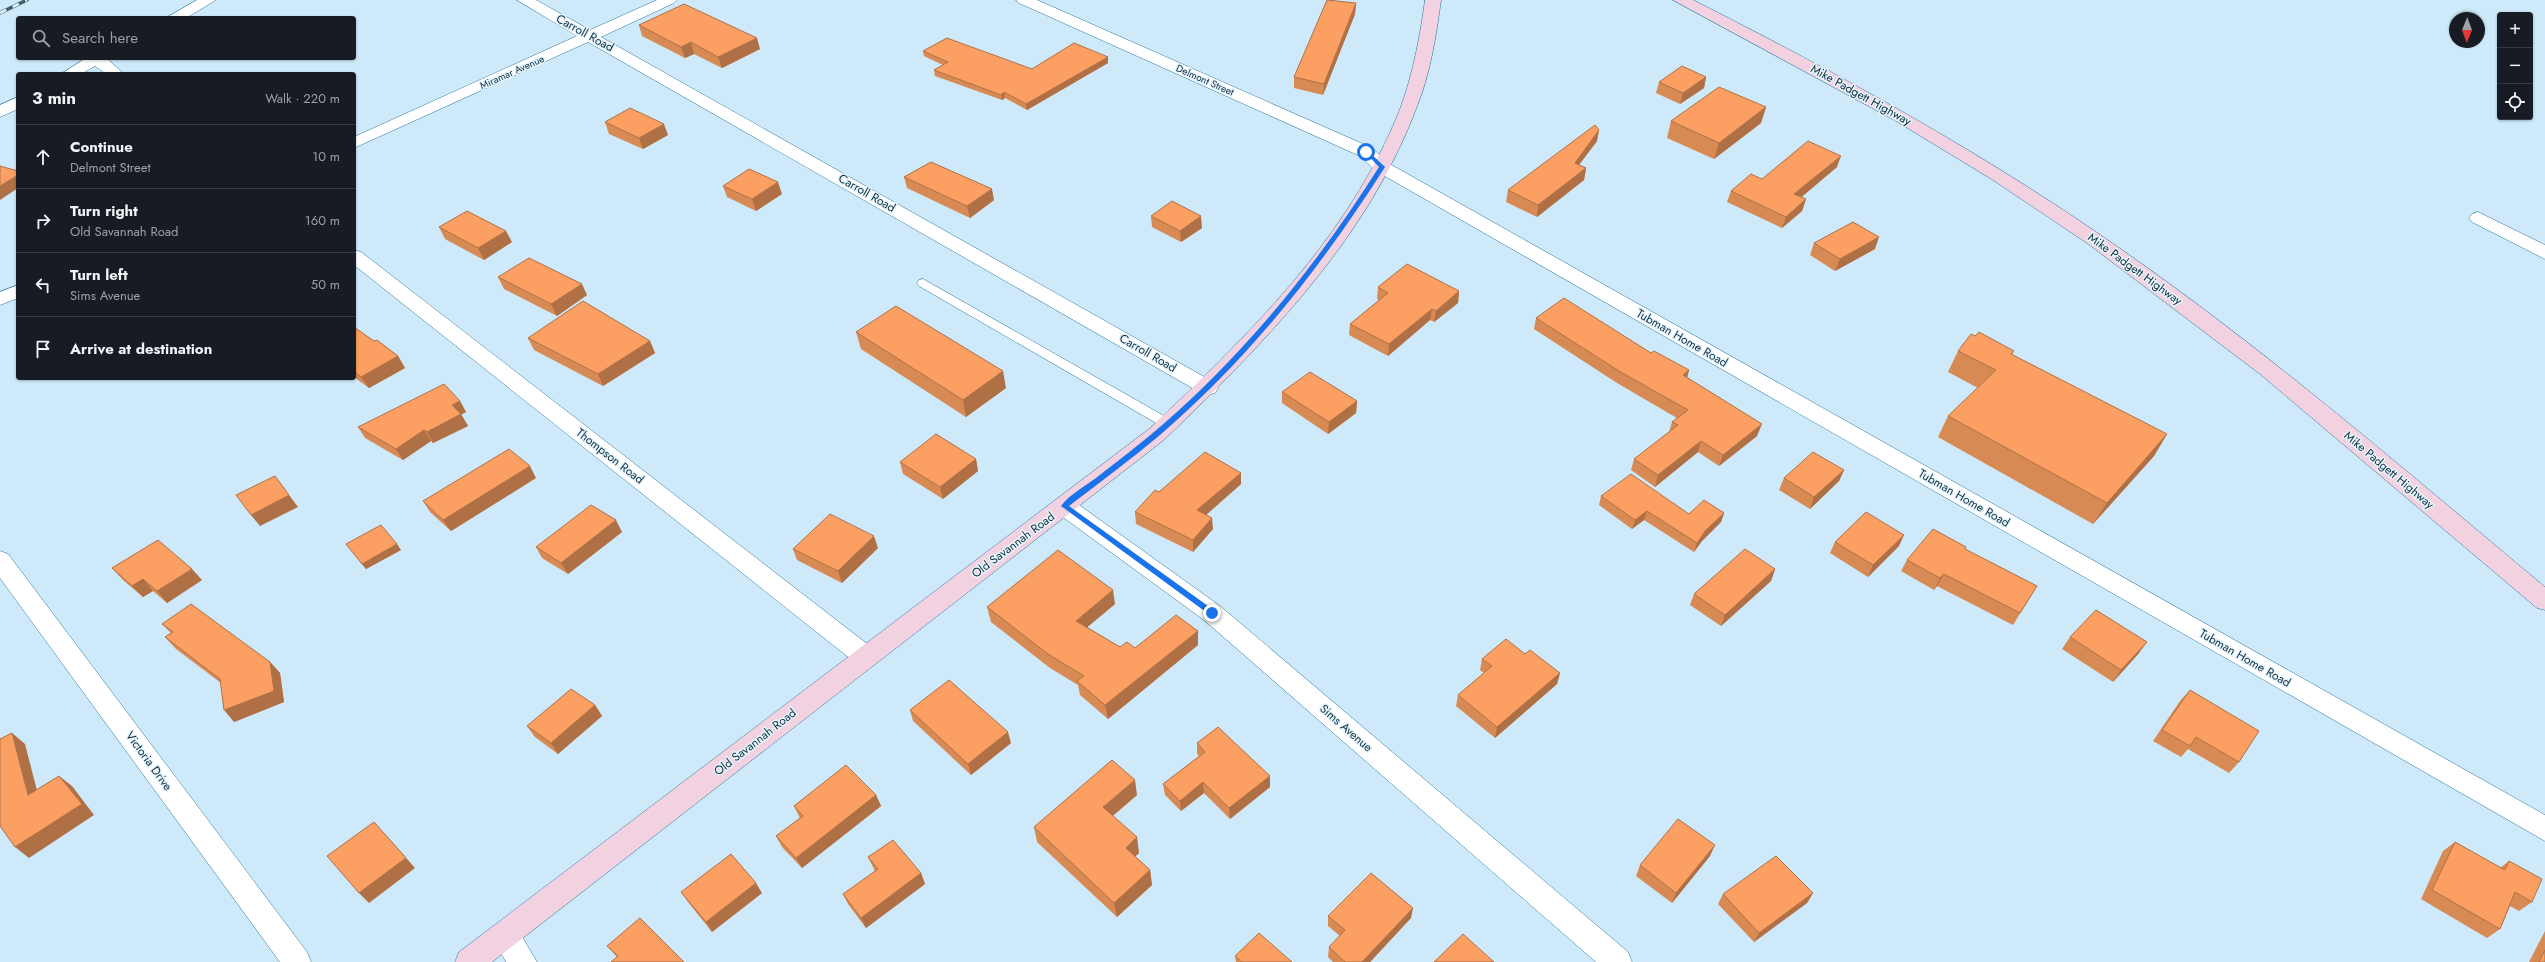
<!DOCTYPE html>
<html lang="en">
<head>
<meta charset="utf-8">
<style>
	:root { --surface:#171b24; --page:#242831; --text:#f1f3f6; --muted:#9ea1a6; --line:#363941 }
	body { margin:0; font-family:Jost,sans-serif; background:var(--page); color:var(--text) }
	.controls { position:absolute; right:12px; top:12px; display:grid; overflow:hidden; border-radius:4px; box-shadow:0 1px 3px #0004 }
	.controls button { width:36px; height:36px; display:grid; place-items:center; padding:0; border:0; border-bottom:1px solid var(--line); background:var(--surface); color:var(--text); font:20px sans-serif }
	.compass { position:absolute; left:2449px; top:12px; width:36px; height:36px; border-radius:50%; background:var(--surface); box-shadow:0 1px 3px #0004; rotate:181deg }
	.stop { position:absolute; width:12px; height:12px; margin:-9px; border:3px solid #1a73e8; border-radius:50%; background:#fff }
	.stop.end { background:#1a73e8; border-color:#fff; box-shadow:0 1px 4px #0008 }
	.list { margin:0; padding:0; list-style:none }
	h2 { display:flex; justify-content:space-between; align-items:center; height:52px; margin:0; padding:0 16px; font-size:17px }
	h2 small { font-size:13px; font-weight:400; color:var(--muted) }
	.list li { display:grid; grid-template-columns:26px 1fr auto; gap:12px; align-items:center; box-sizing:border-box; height:64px; padding:0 16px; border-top:1px solid var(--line) }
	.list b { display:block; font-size:15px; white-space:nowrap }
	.list p { margin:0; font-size:13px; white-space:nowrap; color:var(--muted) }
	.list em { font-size:13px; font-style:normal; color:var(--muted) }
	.icon { flex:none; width:22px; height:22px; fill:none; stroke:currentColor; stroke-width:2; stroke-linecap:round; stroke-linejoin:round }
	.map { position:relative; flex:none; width:2545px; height:962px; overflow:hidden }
	.search { position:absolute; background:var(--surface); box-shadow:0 1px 3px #0004; left:16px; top:16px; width:340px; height:44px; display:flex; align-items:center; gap:10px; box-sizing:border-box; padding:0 14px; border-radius:4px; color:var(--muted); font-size:15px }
	.panel { position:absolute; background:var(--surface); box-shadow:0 1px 3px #0004; left:16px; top:72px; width:340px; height:308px; border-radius:4px }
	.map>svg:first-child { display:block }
</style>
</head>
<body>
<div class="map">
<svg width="2545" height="962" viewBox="0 0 2545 962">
	<rect width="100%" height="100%" fill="#cde9fa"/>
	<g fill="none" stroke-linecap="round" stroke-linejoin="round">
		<!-- lane casing -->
		<g stroke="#27759a" stroke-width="1">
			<path id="lane" d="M923,279L1173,421L1175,424L1173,427H1163L919,286L917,283L919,280Z"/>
		</g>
		<!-- street casing -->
		<g stroke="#27759a" stroke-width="1">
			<path id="street" d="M197,0H216L186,18H166Z
				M517,0H536L590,30L657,0H677L674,3L601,37L1215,383L1218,388L1215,393L1208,395L1201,393L588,42L354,148V137L577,36Z
				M1016,0H1037L1372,148L1388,163L2545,815V841L1376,171L1360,156L1019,3Z
				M86,58H106L124,74H106L95,66L81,74H61Z
				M18,97V109L0,117V105Z
				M2478,212L2545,245V259L2472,222L2469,218L2472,214Z
				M354,250L361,252L875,650L878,657L875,664L866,667L857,664L354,265Z
				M18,285V298L0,305V292Z
				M1064,498L1072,500L1220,606L1628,952L1632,962H1596L1204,620L1056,512L1053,506L1056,500Z
				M0,551L8,554L307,952L311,962H280L0,578Z
				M505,921L515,925L537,962H506L491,935L495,925Z"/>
		</g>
		<!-- secondary casing -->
		<g stroke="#27759a" stroke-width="1">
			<path id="secondary" d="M1425,0H1441C1436,37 1430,75 1416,109C1366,241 1264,343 1165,439L492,962H455L459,952L1149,429C1248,336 1349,238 1400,109C1413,74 1420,37 1425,0Z
				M1673,0H1693C1833,71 1969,145 2099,234C2256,341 2400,466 2545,587V610L2537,608L2260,374L2087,243L1993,180L1896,121Z"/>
		</g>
		<!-- lane -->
		<use href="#lane" fill="#fff" fill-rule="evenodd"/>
		<!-- street -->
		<use href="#street" fill="#fff" fill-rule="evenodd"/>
		<!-- secondary -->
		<use href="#secondary" fill="#f2d1e0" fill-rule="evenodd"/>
		<!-- rail casing -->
		<g stroke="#405f6e" stroke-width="3.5">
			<path id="rail" d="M0,13L27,0"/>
		</g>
		<!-- rail -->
		<use href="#rail" stroke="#e6f4fc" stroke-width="2.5" stroke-dasharray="7" stroke-linecap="butt"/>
	</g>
	<!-- wall -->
	<path fill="#d88a54" d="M1356,3L1355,14L1323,95L1294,88V77Z
		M639,25L760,49L722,68L694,54L685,58L642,36Z
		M923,51L1032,69L1108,57V63L1027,110L1005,98L1002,100L935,76L934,70L943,65L924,56Z
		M1706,77L1704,88L1680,104L1656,93L1659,82Z
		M1766,107L1761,123L1714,159L1667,138L1671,121Z
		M605,122L668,135L643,149L609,134Z
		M1599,130L1597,141L1579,165L1586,168L1584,180L1537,217L1506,202L1508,190Z
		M1837,167L1801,197L1806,199L1802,211L1782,228L1727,202L1731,191L1762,179Z
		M904,177L994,200L970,218L907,188Z
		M723,186L782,194L756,211L727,197Z
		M1151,216L1202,228L1181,242L1152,227Z
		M439,227L512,242L484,260L445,239Z
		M1814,243L1875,249L1835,271L1810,255Z
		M498,277L587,295L557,316L504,289Z
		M1378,287L1459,291L1458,303L1434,322L1430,320L1388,356L1349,335L1350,324L1379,300L1377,299Z
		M1536,318L1651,353L1689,370L1687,377L1757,436L1719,466L1698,452L1655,487L1631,470L1634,459L1669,432L1672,422L1677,418L1617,383L1534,329Z
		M354,327L374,341L398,356L405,368L369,388L354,377Z
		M856,332L1006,388L966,417L861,349Z
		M1975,336L2014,351L2012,355L2167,434L2154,456L2093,524L1938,437L1948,416L1978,388L1948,372L1958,351Z
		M528,338L650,341L655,353L603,386L534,350Z
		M1282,392L1357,401L1356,413L1328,434L1282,403Z
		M460,401L466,412L461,414L468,426L433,443L431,441L403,460L365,438L358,427Z
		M976,459L978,471L943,499L903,474L900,462Z
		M1844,470L1839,481L1810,509L1779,490L1784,478Z
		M1241,473V484L1206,515L1213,529L1193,552L1136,524L1135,512L1159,492Z
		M536,478L451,531L430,512L423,501Z
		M1601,496L1689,514L1724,513L1721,522L1702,541L1694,552L1644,520L1632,529L1599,505Z
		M622,532L568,574L542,558L536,547Z
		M1835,542L1899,546L1868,577L1830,553Z
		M346,544L401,550L366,569Z
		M1966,547L1965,549L2037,586L2013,625L1937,586L1934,590L1901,571L1907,560Z
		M878,548L842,583L797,560L793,549Z
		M112,568L202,580L167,603L153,591L143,597L123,580Z
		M1775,569L1771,581L1721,626L1690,605L1694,594Z
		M1115,604L1087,627L1120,647L1135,648L1198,631V645L1108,719L1080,695L1078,685L1050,668L991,622L987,607Z
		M162,624L270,662L280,673L284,702L234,722L221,683L176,649L165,637L171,633Z
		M2070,637L2139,653L2113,682L2062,649Z
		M1525,654L1560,673L1557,684L1495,738L1456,706L1458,695L1484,673L1480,670L1482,659Z
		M2190,690L2239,762L2229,773L2188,749L2181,757L2153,741L2180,701Z
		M595,705L602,716L558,754L535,737L527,726Z
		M910,710L1011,743L971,775L913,721Z
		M1197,743L1270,776V787L1230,819L1204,793L1181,811L1165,795L1163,784L1199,756L1197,754Z
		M876,795L881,806L802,868L782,847L776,836L800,818L794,806Z
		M1137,795L1113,816L1139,853L1135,856L1150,870L1152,885L1117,917L1037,842L1034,827Z
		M2455,842L2500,868L2509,861L2532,902L2519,911L2510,906L2500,929L2487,938L2421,899L2443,851Z
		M1710,856L1672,903L1636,876L1640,865Z
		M868,857L921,873L925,884L866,928L848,904L843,894L875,871Z
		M681,892L762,893L712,932L688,902Z
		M1813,893L1807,903L1754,942L1718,904L1723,894Z
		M1328,916L1411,918L1370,962H1333L1328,957L1329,947L1340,936L1328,926Z
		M2545,931V962H2529Z
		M607,946L684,962L617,957Z
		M1235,956L1292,962H1236Z"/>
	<!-- shaded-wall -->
	<path fill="#b07045" d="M1356,3L1355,14L1323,95L1324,84Z
		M757,38L760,49L722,68L718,57Z
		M691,42L694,54L685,58L681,47Z
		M1108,57V63L1027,110L1026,104Z
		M1706,77L1704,88L1680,104L1683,93Z
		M1004,92L1005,98L1002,100L1001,95Z
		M1766,107L1761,123L1714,159L1719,143Z
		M664,124L668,135L643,149L639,138Z
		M1599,130L1597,141L1572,174L1575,163Z
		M1841,156L1837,167L1791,206L1794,194Z
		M1586,168L1584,180L1537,217L1538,205Z
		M18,175V188L0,200V186Z
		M778,182L782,194L756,211L752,199Z
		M992,189L994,200L970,218L967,206Z
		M1806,199L1802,211L1782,228L1786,217Z
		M1201,216L1202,228L1181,242L1180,231Z
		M506,231L512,242L484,260L478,248Z
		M1879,237L1875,249L1835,271L1840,259Z
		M582,284L587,295L557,316L551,304Z
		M1459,291L1458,303L1434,322L1436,311Z
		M1432,309L1430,320L1388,356L1389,344Z
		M650,341L655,353L603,386L598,374Z
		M398,356L405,368L369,388L361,377Z
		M1689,370L1686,382L1683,375Z
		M1003,371L1006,388L966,417L963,400Z
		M460,401L466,412L459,416L452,405Z
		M1357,401L1356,413L1328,434L1329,422Z
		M461,414L468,426L433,443L427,432Z
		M1762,424L1757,436L1719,466L1723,455Z
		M424,430L431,441L403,460L396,449Z
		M2167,434L2154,456L2093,524L2107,503Z
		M1701,441L1698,452L1655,487L1658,475Z
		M976,459L978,471L943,499L940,487Z
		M530,466L536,478L451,531L443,520Z
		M1844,470L1839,481L1810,509L1814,497Z
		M1241,473V484L1198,522L1197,510Z
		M289,495L298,507L260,526L251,515Z
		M1647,511L1644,520L1632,529L1635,520Z
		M1724,513L1721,522L1702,541L1694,552L1697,543L1705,531Z
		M1212,518L1213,529L1193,552V540Z
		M616,520L622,532L568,574L561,563Z
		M1904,535L1899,546L1868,577L1873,565Z
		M874,536L878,548L842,583L838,571Z
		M397,544L401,550L366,569L362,564Z
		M192,569L202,580L167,603L157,591Z
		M1775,569L1771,581L1721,626L1725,615Z
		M1944,574L1937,586L1934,590L1940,578Z
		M143,579L153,591L143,597L132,586Z
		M1113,590L1115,604L1078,635L1076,621Z
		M1198,631V645L1108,719L1105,705Z
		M2147,642L2139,653L2113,682L2121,670Z
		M270,662L280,673L284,702L234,722L224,710Z
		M1560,673L1557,684L1495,738L1497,727Z
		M595,705L602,716L558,754L551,743Z
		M1008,732L1011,743L971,775L968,764Z
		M12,733L25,744L41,806L28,795Z
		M59,776L72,786L94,815L29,858L15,847Z
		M1270,776V787L1230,819L1229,808Z
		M1135,780L1137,795L1105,822L1103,807Z
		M1203,782L1204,793L1181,811L1180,801Z
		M876,795L881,806L802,868L796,858Z
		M384,833L415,868L369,903L359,893Z
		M1137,837L1139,853L1128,863L1126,848Z
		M1715,845L1710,856L1672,903L1676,893Z
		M1150,870L1152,885L1117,917L1114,903Z
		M921,873L925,884L866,928L861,918Z
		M756,883L762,893L712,932L706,922Z
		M1813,893L1807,903L1754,942L1759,933Z
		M1413,908L1411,918L1370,962H1362Z"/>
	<!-- building -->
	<path fill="#fba062" stroke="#b07045" d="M1327,0L1356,3L1324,84L1294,77Z
		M684,4L757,38L718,57L691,42L681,47L639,25Z
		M947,38L1032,69L1074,43L1108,57L1026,104L1004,92L1001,95L934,70L948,62L923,51Z
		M1682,66L1706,77L1683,93L1659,82Z
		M1719,87L1766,107L1719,143L1671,121Z
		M630,108L664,124L639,138L605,122Z
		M1595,125L1599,130L1575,163L1586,168L1538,205L1508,190Z
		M1808,141L1841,156L1794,194L1806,199L1786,217L1731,191L1751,174L1762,179Z
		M931,162L992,189L967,206L904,177Z
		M0,166L18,171V175L0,186Z
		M749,169L778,182L752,199L723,186Z
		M1172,201L1201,216L1180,231L1151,216Z
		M467,211L506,231L478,248L439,227Z
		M1853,222L1879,237L1840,259L1814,243Z
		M529,258L582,284L551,304L498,277Z
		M1407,264L1459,291L1436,311L1432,309L1389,344L1350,324L1388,293L1378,287Z
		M1564,298L1651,353L1654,351L1689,370L1683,375L1762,424L1723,455L1701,441L1658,475L1634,459L1678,425L1672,422L1688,410L1619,371L1536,318Z
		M583,301L650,341L598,374L528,338Z
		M896,306L1003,371L963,400L856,332Z
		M354,327L374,341L377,340L398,356L361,377L354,371Z
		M1979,332L2014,351L2011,354L2167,434L2107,503L1948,416L1996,370L1958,351L1971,334L1975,336Z
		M1310,372L1357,401L1329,422L1282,392Z
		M444,384L460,401L452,405L461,414L427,432L424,430L396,449L358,427Z
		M936,434L976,459L940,487L900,462Z
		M509,449L530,466L443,520L423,501Z
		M1205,452L1241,473L1197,510L1212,518L1193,540L1135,512L1155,490L1159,492Z
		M1813,452L1844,470L1814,497L1784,478Z
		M1631,474L1689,514L1704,500L1724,513L1705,531L1697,543L1647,511L1635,520L1601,496Z
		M275,476L289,495L251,515L236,495Z
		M591,505L616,520L561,563L536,547Z
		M1866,512L1904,535L1873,565L1835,542Z
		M830,514L874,536L838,571L793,549Z
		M381,525L397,544L362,564L346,544Z
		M1933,529L1966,547L1965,549L2037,586L2020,613L1944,574L1940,578L1907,560Z
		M158,540L192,569L157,591L143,579L132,586L112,568Z
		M1745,549L1775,569L1725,615L1694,594Z
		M1058,550L1113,590L1076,621L1120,647L1127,642L1135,648L1176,615L1198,631L1105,705L1077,681L1084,676L1048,654L987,607Z
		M191,604L270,662L274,691L224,710L220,679L165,637L173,632L162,624Z
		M2096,610L2147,642L2121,670L2070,637Z
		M1506,639L1525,654L1530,650L1560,673L1497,727L1458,695L1492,666L1482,659Z
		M949,680L1008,732L968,764L910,710Z
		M571,689L595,705L551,743L527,726Z
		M2190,690L2259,731L2239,762L2196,737L2190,746L2162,730Z
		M1218,727L1270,776L1229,808L1203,782L1180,801L1163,784L1205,752L1197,743Z
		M12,733L28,795L59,776L82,804L15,847L0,826V739Z
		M1112,760L1135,780L1103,807L1137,837L1126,848L1150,870L1114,903L1034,827Z
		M846,765L876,795L796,858L776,836L803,816L794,806Z
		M1678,819L1715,845L1676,893L1640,865Z
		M374,822L406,858L359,893L327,856Z
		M893,840L921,873L861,918L843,894L878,869L868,857Z
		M2455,842L2505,870L2509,861L2542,879L2532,902L2515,892L2500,929L2432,890Z
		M731,854L756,883L706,922L681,892Z
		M1776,856L1813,893L1759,933L1723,894Z
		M1371,873L1413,908L1362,962H1345L1329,947L1345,930L1328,916Z
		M640,918L684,962H611L618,956L607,946Z
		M1259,933L1292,962H1242L1235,956Z
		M1463,934L1494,962H1434Z
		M2545,950V962H2539Z"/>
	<!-- route -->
	<path fill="#1a73e8" d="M1364,151H1368L1385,167C1322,266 1249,359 1160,435C1130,460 1099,483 1069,506L1215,611V615H1210L1061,506C1069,495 1085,486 1096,478C1124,456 1152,435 1178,411C1257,339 1322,257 1379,167Z"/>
	<g text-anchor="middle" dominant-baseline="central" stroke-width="3" stroke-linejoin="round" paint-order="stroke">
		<!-- far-street labels -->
		<g font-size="10" fill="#10303f" stroke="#e6f4fc">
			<text transform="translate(512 72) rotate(-24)">Miramar Avenue</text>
			<text transform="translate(1205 80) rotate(24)">Delmont Street</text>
		</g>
		<!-- street labels -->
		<g font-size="12" fill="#10303f" stroke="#e6f4fc">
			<text transform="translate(585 33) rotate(29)">Carroll Road</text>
			<text transform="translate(1861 95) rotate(29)">Mike Padgett Highway</text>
			<text transform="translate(867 193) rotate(30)">Carroll Road</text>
			<text transform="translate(2135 269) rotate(36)">Mike Padgett Highway</text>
			<text transform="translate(1682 338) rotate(30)">Tubman Home Road</text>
			<text transform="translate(1148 353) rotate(30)">Carroll Road</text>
			<text transform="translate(610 456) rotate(38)">Thompson Road</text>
			<text transform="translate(2389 470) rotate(40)">Mike Padgett Highway</text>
			<text transform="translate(1964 498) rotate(30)">Tubman Home Road</text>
			<text transform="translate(1013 545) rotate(-37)">Old Savannah Road</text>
			<text transform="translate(2245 658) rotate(30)">Tubman Home Road</text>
			<text transform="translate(1346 728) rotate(41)">Sims Avenue</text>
			<text transform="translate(755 742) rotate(-38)">Old Savannah Road</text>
			<text transform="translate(149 761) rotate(54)">Victoria Drive</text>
		</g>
	</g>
</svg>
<div class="controls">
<button>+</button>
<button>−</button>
<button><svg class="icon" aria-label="locate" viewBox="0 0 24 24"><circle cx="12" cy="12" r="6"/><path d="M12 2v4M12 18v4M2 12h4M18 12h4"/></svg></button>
</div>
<svg class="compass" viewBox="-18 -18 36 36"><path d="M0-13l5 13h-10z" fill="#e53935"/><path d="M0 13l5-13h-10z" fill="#9ea1a6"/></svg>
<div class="stop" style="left:1366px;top:152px"></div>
<div class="stop end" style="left:1212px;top:613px"></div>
<div class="search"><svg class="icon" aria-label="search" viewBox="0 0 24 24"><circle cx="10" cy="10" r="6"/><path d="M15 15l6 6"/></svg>Search here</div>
<section class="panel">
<h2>3 min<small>Walk · 220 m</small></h2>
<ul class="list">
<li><svg class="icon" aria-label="ahead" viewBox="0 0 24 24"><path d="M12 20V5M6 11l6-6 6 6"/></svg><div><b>Continue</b><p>Delmont Street</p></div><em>10 m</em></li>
<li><svg class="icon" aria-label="right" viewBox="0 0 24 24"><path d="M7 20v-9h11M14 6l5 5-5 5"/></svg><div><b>Turn right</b><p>Old Savannah Road</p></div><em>160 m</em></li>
<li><svg class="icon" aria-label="left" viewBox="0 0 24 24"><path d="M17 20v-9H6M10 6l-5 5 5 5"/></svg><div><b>Turn left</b><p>Sims Avenue</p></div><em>50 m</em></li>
<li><svg class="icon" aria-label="arrive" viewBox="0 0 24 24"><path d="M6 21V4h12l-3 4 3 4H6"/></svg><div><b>Arrive at destination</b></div></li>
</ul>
</section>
</div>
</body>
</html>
